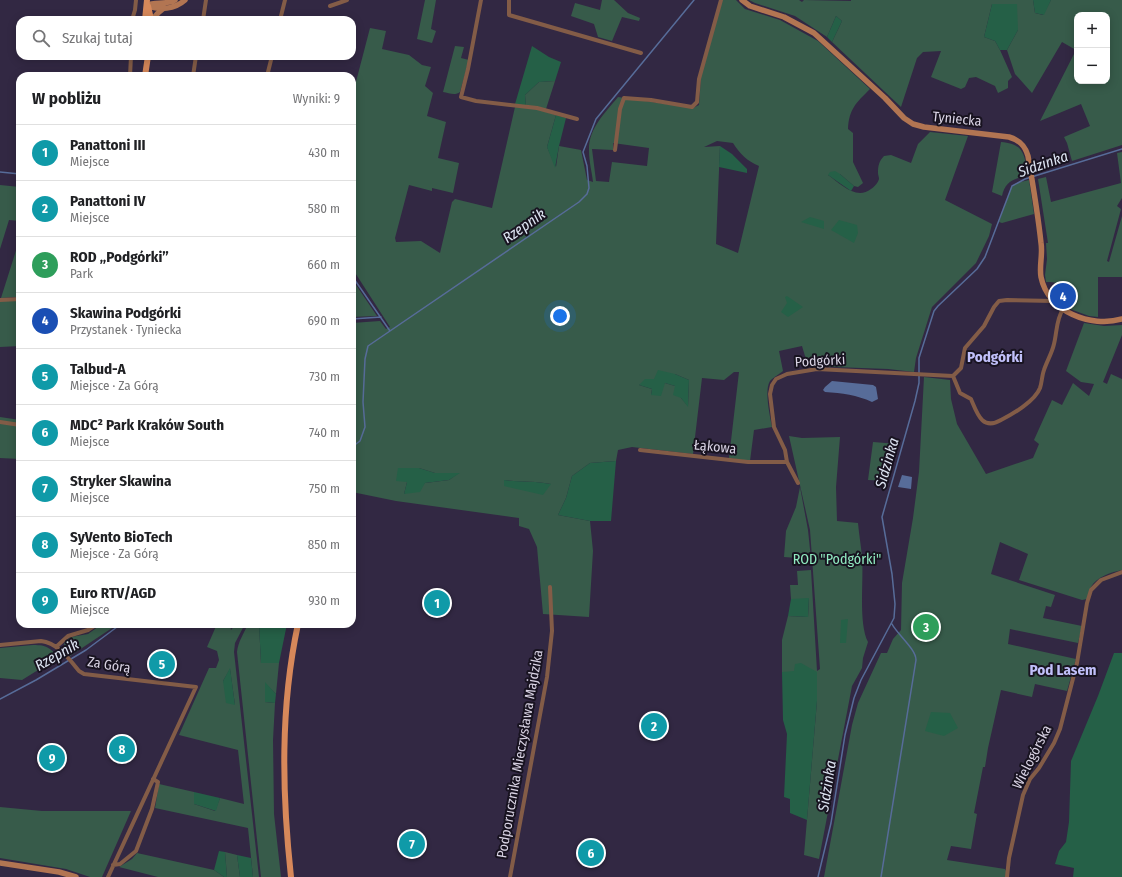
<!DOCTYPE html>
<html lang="pl">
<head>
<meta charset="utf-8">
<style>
	:root { --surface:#fff; --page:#f6f6f6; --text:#202124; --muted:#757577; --line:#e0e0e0; --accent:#616084 }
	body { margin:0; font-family:"Fira Sans Condensed",sans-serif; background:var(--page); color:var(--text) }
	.controls { position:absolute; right:12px; top:12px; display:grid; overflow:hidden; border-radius:8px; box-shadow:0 2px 10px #0003 }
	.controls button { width:36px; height:36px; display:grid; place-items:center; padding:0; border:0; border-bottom:1px solid var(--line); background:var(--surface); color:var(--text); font:20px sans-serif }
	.you { position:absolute; left:560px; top:316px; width:14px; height:14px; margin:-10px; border:3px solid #fff; border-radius:50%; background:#1a73e8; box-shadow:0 0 0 6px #1a73e833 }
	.badge { display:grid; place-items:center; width:26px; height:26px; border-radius:50%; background:var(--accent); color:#fff; font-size:13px; font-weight:700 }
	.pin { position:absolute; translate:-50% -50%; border:2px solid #fff; box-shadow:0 1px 4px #0006 }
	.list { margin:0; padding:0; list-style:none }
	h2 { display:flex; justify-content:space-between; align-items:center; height:52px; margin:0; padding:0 16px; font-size:17px }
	h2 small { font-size:13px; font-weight:400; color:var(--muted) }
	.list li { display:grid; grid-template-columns:26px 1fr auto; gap:12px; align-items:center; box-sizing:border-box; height:56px; padding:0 16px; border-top:1px solid var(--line) }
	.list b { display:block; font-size:15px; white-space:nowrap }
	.list p { margin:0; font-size:13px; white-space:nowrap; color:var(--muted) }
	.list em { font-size:13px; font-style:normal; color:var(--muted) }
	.icon { flex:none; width:22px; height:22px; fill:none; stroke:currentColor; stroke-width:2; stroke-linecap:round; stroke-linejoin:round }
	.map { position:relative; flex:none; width:1122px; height:877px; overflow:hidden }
	.search { position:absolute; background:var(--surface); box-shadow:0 2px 10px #0003; left:16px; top:16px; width:340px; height:44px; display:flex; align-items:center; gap:10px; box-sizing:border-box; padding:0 14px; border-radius:12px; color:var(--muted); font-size:15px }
	.panel { position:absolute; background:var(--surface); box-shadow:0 2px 10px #0003; left:16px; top:72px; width:340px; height:556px; border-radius:12px }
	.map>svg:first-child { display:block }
</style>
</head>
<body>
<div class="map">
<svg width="1122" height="877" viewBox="0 0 1122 877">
	<rect width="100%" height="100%" fill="#322843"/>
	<!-- green -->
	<path fill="#375b4a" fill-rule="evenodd" d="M425,0H436L431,29L436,31L432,43L417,39Z
		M602,0H614L628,13L640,18L639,21L622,17L612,41L598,37L594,24L571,16L575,3L600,10Z
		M722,0H736L745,9L780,20L818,41L870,89C856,103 849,109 848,129L853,133V162L863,183L858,187L854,186L840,174L828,175C840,183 856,201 871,189C874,187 878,183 879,179C879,177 878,175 878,173C878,166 879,161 884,156L891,155L911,163L918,144L930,132L968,136L945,200L992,224L989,236L976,263L932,307L916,358L914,372L888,369L808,366L802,346L779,351L783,371C779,374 773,378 770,381C764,390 770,416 772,427L754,430L750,461L729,458L739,372H734L724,380L702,378L693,454L632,447L618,450L616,461L590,463L572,476L566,498L558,515L590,521L593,551L589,617L543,614L537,547L529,529L519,526V518L396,501L352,492V323L380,321L386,329L390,327L352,268V97L370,28L386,31L382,49L409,55L422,65L431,67L425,86L433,93L427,116L446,122L438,158L459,163L453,193L432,188V191L409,185L395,238L396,242L421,241L440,253L452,202L455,199L492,208L515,107L536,109L556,115L547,147L556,167L559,146L581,150L587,180L593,182C592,172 589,162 589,151C588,129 605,113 618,97L693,108L699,105L701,76ZM717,141L733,143C740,154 747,161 759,166L738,253L716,244L720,146L704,147ZM613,143L649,148L647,166L612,162L609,182L596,181L592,149L613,150ZM675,374L689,380L688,406L681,398L675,386L665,383L651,395L652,389L639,385L654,379ZM419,468L435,473H459L449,480L425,483L404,494L407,482ZM504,480C520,482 536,481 551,484L504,486Z
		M749,0H799L802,2L804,0L851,1V0H1033L1035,13L1043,15L1051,0H1122V145L1072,161L1067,143L1064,137L1090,126L1081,104L1040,121L1076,50L1062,42L1032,93L1015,74L1007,50L1018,30L992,4L984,37L995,41L1000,50L1012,77L1008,81V88L998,93L995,86L976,77L969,78L965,87L961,89L931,77L941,51L923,52L917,58L901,107L832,42L842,21L836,16L827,37L795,16L755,3ZM1077,15H1107V81H1077Z
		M455,46L464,47L461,58L469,60L460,92C455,96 449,93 443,92Z
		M555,81L546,109L526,106L525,95L539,82Z
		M1001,142C1025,144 1024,155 1028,175C1014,179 1005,181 1002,196L992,192Z
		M1122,152V198L1117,206L1121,209L1107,261L1109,262L1122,216V277H1098V317L1089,316L1070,309C1071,289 1067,282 1046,282L1045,275L1047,259L1046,243H1048L1038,179L1046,177L1051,202L1121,183L1117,153Z
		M1029,180L1034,214L1002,223L999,222L1011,188L1016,183Z
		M0,185L20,187V221L9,220L0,249Z
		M20,238V284L16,297L1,298Z
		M352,279L377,316L352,317Z
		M20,300V346L0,347V301Z
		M1084,323L1104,326L1122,325V335L1103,382L1107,384L1111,374L1122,379V570C1112,572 1096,577 1091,587C1089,591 1088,595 1087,599L1082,600L1019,580L1028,554L1000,542L991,574L1055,595L1051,607L1046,606L1043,618L1082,626L1078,643L1010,629L1008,644L1076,659L1067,691L1035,684L1032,697L1001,690L988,748L985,767H983L974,813L977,814L971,849L951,846L947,860L1005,869L1006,871V877H824L852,725L858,703L881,653H887L893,639L901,630L902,583L913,518L919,472L924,377L950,380L951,399L957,424L986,474L1033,458L1039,444L1034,440L1052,400L1062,405L1073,383L1089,396L1094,384L1081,382L1066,371Z
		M0,417L20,420V459L0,458Z
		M789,436L802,438L840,437L836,487L837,521L858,523C859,534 861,546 862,557C864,580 858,622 868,642L863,658L862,668L852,686L819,859L804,855L817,701V672H782V640L788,616L808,617L809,599H791L790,585H798L797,571L811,570L817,671L820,669L810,530Z
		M873,442L898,444L888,481L868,480Z
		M800,487L808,530L811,559L784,557L786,531L796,507Z
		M102,624H118L70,656L63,650L65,641L71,637L88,634Z
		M217,624H230L231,630L236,624H245L235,643L234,652L259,877H253L248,828L155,808L159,784L194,792V804L215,811L220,798L244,804L238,750L179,735L209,668H216L219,660L217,651L207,647ZM230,669L235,705L223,681Z
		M248,624H259L261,663H279L276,694L265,683V702L275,703L273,740L274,814L281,877H261L237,652C238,642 244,633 248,624Z
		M33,645C48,645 49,648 59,657L22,680L0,678V648Z
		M0,807L42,811H131L102,877H90L66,869L0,858Z
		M225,852L237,855L240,877H227Z
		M137,853L214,870L224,877H158L119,867L132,859Z"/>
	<!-- forest -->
	<path fill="#256047" d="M1033,0H1051L1044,15L1035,13Z
		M992,4H1017L1018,30L1007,50H1000L995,41L984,37Z
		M836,16L842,21L832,42L827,37Z
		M532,46L549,57L561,62L555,81L539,82L525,95L526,106L515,104Z
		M556,115L566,118L559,146L555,168L547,147Z
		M720,146L732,154L747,169V173L719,167Z
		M835,171L840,174L854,186L851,191L828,175L830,172Z
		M810,217L824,221V229L801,222Z
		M839,220L857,225L858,233L854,243L831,230Z
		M787,296L803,307L788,317L781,312L787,303L785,297Z
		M658,370L675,374L689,380L688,407L681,398L673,395L675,386L665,383L661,396L651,395L652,389L639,385L645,379H654Z
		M616,461L611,521H590L558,515L566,498L572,476L590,463Z
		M398,468H419L435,473H460L449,480L425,483L420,492L404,494L407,482L396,481Z
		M504,480C520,482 536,481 551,484L543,495L504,486Z
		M809,598L808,617L788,616L791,599Z
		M848,619L846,643H840L841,620Z
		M259,624H287L279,663H261Z
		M1114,653H1122V877H1073L1074,868L1055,864L1059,851L1066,842L1069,822L1071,761L1098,696Z
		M801,663L817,672V701L807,820L790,813V799L784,797L787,734L783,720L782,672L794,671L795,664Z
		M230,668L235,705L226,703L223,681Z
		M265,682L276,694L275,703L265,702Z
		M931,712L950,713L958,728L944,736L925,731Z
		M194,792L220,798L216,811L194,804Z
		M219,851L225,852L227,877H224L214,870Z
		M237,855L251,858L253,877H240Z"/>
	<!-- water -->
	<path fill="#576c99" d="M832,381L873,385L876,387L878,399L872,402C857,395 842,393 825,392L823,390L825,387Z
		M902,475L912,477L911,489L898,487Z"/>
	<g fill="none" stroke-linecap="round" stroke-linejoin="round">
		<!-- stream -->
		<path stroke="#576c99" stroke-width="1.5" d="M0,172L20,174
			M352,276L390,331
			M352,319L381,317
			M352,447L360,441L365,427L363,402L365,359L368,346L579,202L587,194L589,188L587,166L583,152L596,119L694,0
			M0,699L36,680L86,650L121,624
			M818,877L831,823L845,735L854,698L861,680L894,618L895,604L892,574L882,517L915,401L919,383V358L934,311L938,306L977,269L985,257L1012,186L1025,179L1122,149
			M881,877L916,660C916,649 897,634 892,624"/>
		<!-- street -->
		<path stroke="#835c47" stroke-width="4" d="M481,0L468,69L461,97L476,101L537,108L577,119
			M509,0V15L641,53
			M330,6L347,0
			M132,20L135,10L136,0
			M203,20L206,0
			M280,20L285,0
			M130,76L131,56
			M193,76L196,56
			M267,76L272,56
			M615,150L620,109L624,98L651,100L692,107L697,102L699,79L721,0
			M0,300L20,299
			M1054,301L1007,300L999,301L994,307L984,326L965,348L961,368L953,376L960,393L971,399C977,413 982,431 1001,420C1013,414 1035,401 1040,388C1042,382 1042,375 1044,370C1047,361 1052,353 1054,344C1057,332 1056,320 1063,309
			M0,422L20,425
			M640,450L748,462H787
			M798,483L787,462L785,450L774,427L770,394L772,385L776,379L787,374L817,369L953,376
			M0,645L41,641C58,643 69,659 79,671L84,674L196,687L108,877
			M56,647L68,636L88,630L97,624
			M113,865L120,864L136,851L152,809L158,782L153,779
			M510,877L547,677L552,631L550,587
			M1007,877L1009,858L1023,795L1030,779L1039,768L1054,743L1060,729L1077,663L1087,603L1091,590L1101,580L1122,572"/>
		<!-- secondary -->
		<path stroke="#b27552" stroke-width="5.5" d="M742,0L750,6L784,17L814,33L885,98L904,118L913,124L924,127L1009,137C1019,140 1025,145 1028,156C1033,185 1038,214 1041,243C1043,254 1039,266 1041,277C1048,312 1091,328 1122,319
			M147,5C159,11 175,9 185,0
			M147,5C156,2 167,5 175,0
			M152,20L158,13L164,8
			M0,863L59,872L76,877"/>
		<!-- primary -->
		<path stroke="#d7885a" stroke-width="6" d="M148,6L150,15V20
			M145,20L147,0
			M145,76L148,56
			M291,877C282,793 280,708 298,624"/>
	</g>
	<g text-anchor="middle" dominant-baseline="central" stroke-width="4" stroke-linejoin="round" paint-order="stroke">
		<!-- street labels -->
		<g font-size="14" fill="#d9d3e4" stroke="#181320">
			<text transform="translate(957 119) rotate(6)">Tyniecka</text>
			<text transform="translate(820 361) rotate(-3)">Podgórki</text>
			<text transform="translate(715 447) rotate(6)">Łąkowa</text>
			<text transform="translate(109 665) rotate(9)">Za Górą</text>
			<text transform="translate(520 754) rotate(-80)">Podporucznika Mieczysława Majdzika</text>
			<text transform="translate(1032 757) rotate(-63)">Wielogórska</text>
		</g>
		<!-- park labels -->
		<g font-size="14" fill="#91ebc1" stroke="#181320">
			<text x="837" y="559">ROD "Podgórki"</text>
		</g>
		<!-- water labels -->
		<g font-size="15" font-style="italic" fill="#dee5f3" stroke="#181320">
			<text transform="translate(1043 164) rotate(-19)">Sidzinka</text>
			<text transform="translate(524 226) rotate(-35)">Rzepnik</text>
			<text transform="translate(887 463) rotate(-74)">Sidzinka</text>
			<text transform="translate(57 655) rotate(-30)">Rzepnik</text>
			<text transform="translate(827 786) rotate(-81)">Sidzinka</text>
		</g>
		<!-- neighbourhood labels -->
		<g font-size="15" font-weight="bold" fill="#c1c0fa" stroke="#181320">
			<text x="995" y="357">Podgórki</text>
			<text x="1063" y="670">Pod Lasem</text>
		</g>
	</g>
</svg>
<div class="controls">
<button>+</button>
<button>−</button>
</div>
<div class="you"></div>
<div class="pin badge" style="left:437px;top:603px;background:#0f9aa8">1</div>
<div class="pin badge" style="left:654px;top:726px;background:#0f9aa8">2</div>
<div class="pin badge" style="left:926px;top:627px;background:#2e9e5b">3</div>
<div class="pin badge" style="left:1063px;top:296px;background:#1a4fb4">4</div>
<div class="pin badge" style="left:162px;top:664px;background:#0f9aa8">5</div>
<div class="pin badge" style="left:591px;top:853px;background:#0f9aa8">6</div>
<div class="pin badge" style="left:412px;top:844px;background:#0f9aa8">7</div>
<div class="pin badge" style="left:122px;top:749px;background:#0f9aa8">8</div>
<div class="pin badge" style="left:52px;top:758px;background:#0f9aa8">9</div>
<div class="search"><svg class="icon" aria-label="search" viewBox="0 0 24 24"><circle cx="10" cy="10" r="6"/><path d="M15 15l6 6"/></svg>Szukaj tutaj</div>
<section class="panel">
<h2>W pobliżu<small>Wyniki: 9</small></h2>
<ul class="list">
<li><span class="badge" style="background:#0f9aa8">1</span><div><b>Panattoni III</b><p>Miejsce</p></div><em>430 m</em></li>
<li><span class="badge" style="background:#0f9aa8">2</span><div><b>Panattoni IV</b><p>Miejsce</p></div><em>580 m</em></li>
<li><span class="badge" style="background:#2e9e5b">3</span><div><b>ROD „Podgórki”</b><p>Park</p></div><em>660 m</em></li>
<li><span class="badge" style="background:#1a4fb4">4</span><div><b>Skawina Podgórki</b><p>Przystanek · Tyniecka</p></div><em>690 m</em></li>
<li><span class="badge" style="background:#0f9aa8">5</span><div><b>Talbud-A</b><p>Miejsce · Za Górą</p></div><em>730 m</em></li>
<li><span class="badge" style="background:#0f9aa8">6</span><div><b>MDC² Park Kraków South</b><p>Miejsce</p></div><em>740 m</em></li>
<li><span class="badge" style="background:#0f9aa8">7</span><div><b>Stryker Skawina</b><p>Miejsce</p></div><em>750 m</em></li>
<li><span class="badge" style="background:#0f9aa8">8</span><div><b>SyVento BioTech</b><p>Miejsce · Za Górą</p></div><em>850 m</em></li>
<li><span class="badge" style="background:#0f9aa8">9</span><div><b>Euro RTV/AGD</b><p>Miejsce</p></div><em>930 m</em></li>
</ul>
</section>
</div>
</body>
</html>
